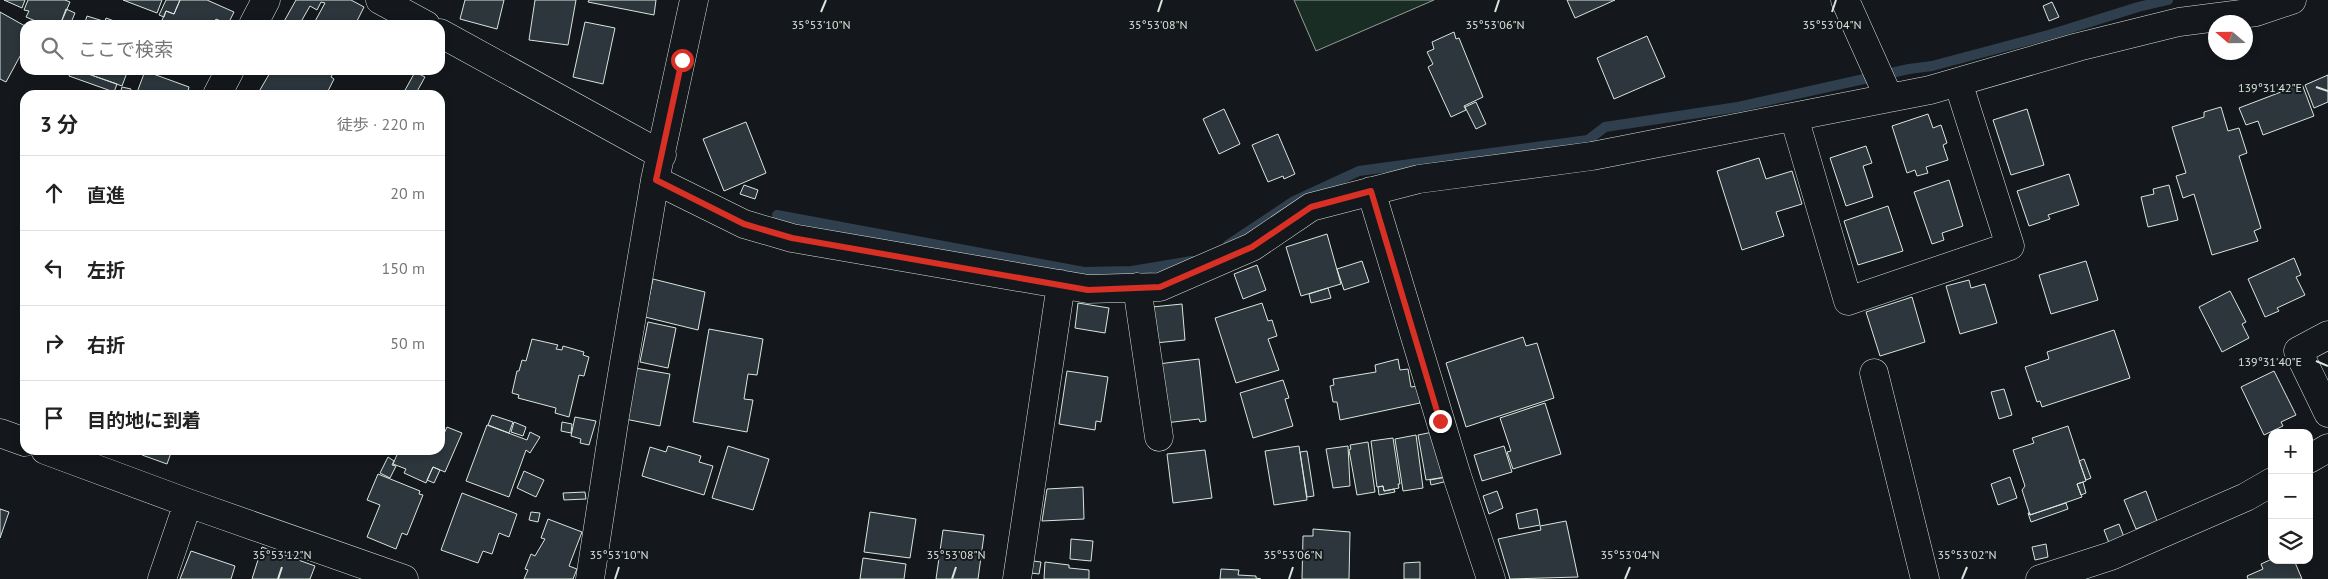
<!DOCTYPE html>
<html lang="ja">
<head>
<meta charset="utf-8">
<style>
	:root { --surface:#fff; --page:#f6f6f6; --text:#222; --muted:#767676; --line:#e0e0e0 }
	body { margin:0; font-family:"PT Sans","Noto Sans JP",sans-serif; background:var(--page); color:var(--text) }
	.controls { position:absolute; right:15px; bottom:15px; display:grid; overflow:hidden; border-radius:10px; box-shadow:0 2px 8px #0003 }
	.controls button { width:45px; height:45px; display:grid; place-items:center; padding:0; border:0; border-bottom:1px solid var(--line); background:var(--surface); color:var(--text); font:25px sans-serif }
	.compass { position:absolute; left:2208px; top:15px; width:45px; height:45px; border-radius:50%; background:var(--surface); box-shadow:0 2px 8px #0003; rotate:290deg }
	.stop { position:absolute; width:15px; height:15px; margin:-11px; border:4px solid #d93025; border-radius:50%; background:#fff }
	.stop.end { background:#d93025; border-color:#fff; box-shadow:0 1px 5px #0008 }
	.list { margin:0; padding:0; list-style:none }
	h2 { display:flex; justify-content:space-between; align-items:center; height:65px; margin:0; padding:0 20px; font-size:21px }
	h2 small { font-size:16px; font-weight:400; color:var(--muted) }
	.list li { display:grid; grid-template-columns:32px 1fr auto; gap:15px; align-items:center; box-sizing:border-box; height:75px; padding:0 20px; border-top:1px solid var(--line) }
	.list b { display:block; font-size:19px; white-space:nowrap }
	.list em { font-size:16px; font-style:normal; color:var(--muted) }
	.icon { flex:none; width:28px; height:28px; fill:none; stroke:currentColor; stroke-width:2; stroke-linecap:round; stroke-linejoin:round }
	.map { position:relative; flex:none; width:2328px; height:579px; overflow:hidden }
	.search { position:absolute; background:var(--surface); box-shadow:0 2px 8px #0003; left:20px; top:20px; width:425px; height:55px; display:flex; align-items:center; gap:12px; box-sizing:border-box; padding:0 18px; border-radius:15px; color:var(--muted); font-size:19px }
	.panel { position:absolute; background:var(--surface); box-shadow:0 2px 8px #0003; left:20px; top:90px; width:425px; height:365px; border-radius:15px }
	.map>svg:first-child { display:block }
</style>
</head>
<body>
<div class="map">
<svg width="2328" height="579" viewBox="0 0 2328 579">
	<rect width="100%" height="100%" fill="#14181c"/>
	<!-- green -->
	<path fill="#1a2d24" stroke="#939e99" d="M1294,0H1434L1316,51Z"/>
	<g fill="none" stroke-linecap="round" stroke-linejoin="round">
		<!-- stream -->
		<path stroke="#2f3f4d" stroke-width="10" d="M777,215L1084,272L1132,271L1192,261
			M1228,245L1294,201L1359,171L1588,140L1605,127L1738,107L1909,69L1932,66L2052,34L2138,7L2168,0"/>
	</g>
	<!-- building -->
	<path fill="#2c363c" stroke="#d8e6dc" d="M4,0H25L22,8Z
		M28,0H65L70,2L60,25H45L26,17L29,11L24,10Z
		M123,0H162L157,13Z
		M166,0H180L174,14L166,11L164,17L159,15Z
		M180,0H207L234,12L228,24L216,19L213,25H160L166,11L174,14Z
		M296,0H351L364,7L355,25H313L325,3L321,2L317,10L310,6L302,20L311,25H282Z
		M465,0H504L497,29L460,19Z
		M535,0H576L568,45L529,40Z
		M589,0H656L654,15L588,2Z
		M1567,0H1615L1575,18Z
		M2052,2L2059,17L2049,21L2043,6Z
		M66,9L75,13L70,25H60Z
		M0,12L25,26V47L6,82L0,79Z
		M87,16L103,21L101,24L105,25H84Z
		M106,18L125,25H104Z
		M585,22L615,28L603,84L573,77Z
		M1454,32L1456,39L1459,38L1483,97L1464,106L1466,110L1451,117L1428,67L1433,64L1427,52L1434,49L1432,42Z
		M1647,36L1665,77L1614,99L1597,58Z
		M71,70H77L117,84L114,92L69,76Z
		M77,70H128L122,86Z
		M269,70H335L331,77L334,79L326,95H257L271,71Z
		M145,71L189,87L187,95H136Z
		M415,72L425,77L415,95H411L404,92Z
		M2328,75V102L2314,108L2305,85Z
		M2302,84L2314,116L2263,135L2258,121L2246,125L2239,108Z
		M122,87L131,89L130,95L120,94Z
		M1476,102L1486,124L1476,129L1465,107Z
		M2221,107L2228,131L2239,128L2247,153L2239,156L2261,228L2254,231L2258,241L2212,255L2194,194L2183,198L2176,176L2186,173L2172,127L2204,117V112Z
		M1224,109L1240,144L1219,154L1203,119Z
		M2027,109L2044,165L2011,175L1993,120Z
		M1928,114L1933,128L1941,125L1947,143L1943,145L1948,160L1926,167L1928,173L1917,176L1915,170L1907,173L1892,126Z
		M746,122L766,173L724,191L703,139Z
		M1278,134L1295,174L1284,179L1283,176L1268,182L1252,145Z
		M1866,146L1872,163L1863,166L1873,197L1846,206L1830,158Z
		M1759,158L1766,179L1792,171L1802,204L1776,212L1784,236L1742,250L1717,171Z
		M2069,174L2079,205L2048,215L2050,219L2029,226L2017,191Z
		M1949,180L1963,226L1942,233L1944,240L1932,244L1914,192Z
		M744,185L758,190L755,199L740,194Z
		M2169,185L2178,220L2148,227L2141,197L2154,194L2153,189Z
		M1888,206L1903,251L1858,265L1844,221Z
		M1327,234L1341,284L1301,296L1286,247Z
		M2294,258L2301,275L2296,277L2305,295L2277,308L2279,311L2265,317L2248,279Z
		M1362,261L1369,282L1344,290L1337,269Z
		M2086,261L2098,300L2051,314L2039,275Z
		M1257,265L1266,290L1243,299L1234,274Z
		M653,279L705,292L698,330L645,317Z
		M1969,280L1971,288L1985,284L1997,323L1960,334L1946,286Z
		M1328,288L1331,298L1311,303L1309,294Z
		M2230,291L2246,322L2242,324L2249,338L2222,352L2199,307Z
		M1912,297L1925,342L1880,356L1866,312Z
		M1078,303L1109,308L1105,333L1075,328Z
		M1262,303L1268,321L1272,320L1277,336L1268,339L1279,370L1236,383L1215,318Z
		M1182,304L1185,340L1155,343L1152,307Z
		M648,322L676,328L668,368L640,362Z
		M709,329L763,339L757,375L748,374L744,399L753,400L747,432L693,422Z
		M2114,330L2130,378L2042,407L2040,401L2037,402L2025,367L2049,359L2047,352Z
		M1523,337L1526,346L1537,343L1554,398L1466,427L1446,363Z
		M532,339L558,345L556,349L562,350L563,346L584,352L583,355L589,357L584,376L579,375L569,417L555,413L556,408L518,398L519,395L512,393L517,371H519L522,360L526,361Z
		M1199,359L1206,421L1200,422L1199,419L1165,423L1158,364Z
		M1398,359L1400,370L1408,369L1411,387L1418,386L1420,403L1340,420L1337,402H1333L1330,386L1334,385L1333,379L1376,372L1375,365Z
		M635,368L670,374L660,426L625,419Z
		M1067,371L1108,377L1101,422L1096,421L1095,430L1059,424Z
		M2274,371L2296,415L2281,422L2283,426L2264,435L2241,387Z
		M1283,380L1289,398L1285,399L1293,426L1253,438L1240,393Z
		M2004,389L2012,415L1999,419L1991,392Z
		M1545,403L1561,454L1513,469L1507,452L1511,451L1500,418Z
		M492,415L513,422L509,433L488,425Z
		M575,417L596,421L589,445L580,443L581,439L571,436Z
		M514,422L526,427L523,436L511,432Z
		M562,422L572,424L571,433L561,431Z
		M487,425L527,440L530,432L540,437L530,453L526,450L509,497L466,481Z
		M2068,426L2086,481L2077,484L2082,497L2030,515L2022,490L2025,486L2013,450L2034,443L2032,438Z
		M447,427L462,433L445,472L433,467L426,483L404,473L406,469L393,464L399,450H440V435L443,436Z
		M1438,431L1446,477L1426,480L1418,435Z
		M1416,435L1423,488L1403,491L1395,439Z
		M1393,438L1400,484H1398L1399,488L1384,491L1383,486L1377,487L1371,441Z
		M1368,442L1375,492L1357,495L1349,450L1351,449L1350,445Z
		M668,446L701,456L699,462L713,466L704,495L642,476L650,447L666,452Z
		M728,446L769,459L753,510L712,498Z
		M1299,446L1307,500L1274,505L1265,451Z
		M1348,446L1350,486L1333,488L1326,449Z
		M1504,446L1512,472L1482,481L1474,455Z
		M144,450H172L167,464L142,455Z
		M1205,450L1212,498L1173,503L1167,454Z
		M1307,451L1314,496L1307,497L1300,452Z
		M388,457L394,461L392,465L396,466L390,478L380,473Z
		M2084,459L2091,478L2086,480L2079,461Z
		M433,467L440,470L434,483L427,480Z
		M524,471L544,480L536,497L517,488Z
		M378,474L420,491L419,494L423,495L407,535L402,533L396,549L367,537L380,505L367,500Z
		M1446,477L1448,481L1431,485L1430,480Z
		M2010,477L2017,498L1998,505L1991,484Z
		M2083,482L2086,493L2081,495L2077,484Z
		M1383,486L1384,491L1394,489L1395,492L1379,495L1378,487Z
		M1083,487L1084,519L1042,521L1047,489Z
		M1497,491L1503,508L1489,514L1483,496Z
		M2146,491L2157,521L2136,529L2124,500Z
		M585,492L586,499L564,500L563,493Z
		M462,493L517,514L509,537L499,533L492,554L483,551L478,563L441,550Z
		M2066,503L2068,509L2031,522L2028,513H2030V515Z
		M0,509L9,512L0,538Z
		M1537,509L1540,525L1519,529L1516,514Z
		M531,512L540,513L538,522L529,520Z
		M870,512L916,519L910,558L864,552Z
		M548,519L582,532L569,566L577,569L573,579H524L528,570L525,569L531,554L535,556L545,539L541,538Z
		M1566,521L1578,577L1510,579L1498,539L1541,530L1540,526Z
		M2119,524L2124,537L2109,543L2104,530Z
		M1313,529L1350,532L1349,579H1302L1303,536H1313Z
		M943,530L984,535L978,579H936Z
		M1071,539L1093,541L1091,561L1070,559Z
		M2046,544L2048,557L2035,560L2032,547Z
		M262,547L315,566L310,579H252Z
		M191,551L235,566L231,579H180Z
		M863,558L906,564L904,579H860Z
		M2272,559L2294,560L2302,579H2248L2247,576L2263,569L2261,564Z
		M1033,561L1041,562L1039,574L1031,573Z
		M1045,562L1069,565V568L1089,570V579H1044Z
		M1420,562V579H1404V563Z
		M1221,569L1239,570L1238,575L1256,576V578L1261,579H1220Z"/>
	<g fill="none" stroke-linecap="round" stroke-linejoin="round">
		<!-- minor casing -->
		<g stroke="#d8e6dc" stroke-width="29">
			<path id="minor" d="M380,0L426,25
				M1845,0L1889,98
				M253,25L266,0
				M440,33L662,155
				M217,95L230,70
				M1794,117L1848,301L2010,246L1958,82
				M655,180L744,224L792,238L1088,289L1160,287L1252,247L1311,207L1419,179L1592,156L1930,90L2078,47L2179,22L2256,12L2292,0
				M1371,191L1457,476L1491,579
				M1137,287L1159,437
				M2328,335L2298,351L2328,413
				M1874,373L1925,579
				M0,433L25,442
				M45,450L188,503L404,579
				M2309,459L2328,448
				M162,579L188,503
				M590,579L615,416L655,180L694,0
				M1017,579L1061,284
				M2040,579L2111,556L2246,497L2272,482"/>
		</g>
		<!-- minor -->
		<use href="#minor" stroke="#14181c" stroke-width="28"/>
	</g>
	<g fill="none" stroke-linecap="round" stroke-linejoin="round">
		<!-- route -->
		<path stroke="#d93025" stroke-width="6" d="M682,60L656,180L744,224L792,238L1088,290L1160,287L1252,247L1311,207L1371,191L1440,421"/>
	</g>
	<!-- ticks -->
	<path fill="none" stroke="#d8e6dc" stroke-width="2" d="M821,12L826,0M1158,12L1162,0M1495,12L1499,0M1832,12L1836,0M2316,87L2328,91M2316,361L2328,366M278,579L282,567M615,579L619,567M952,579L956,567M1289,579L1293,567M1625,579L1630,567M1962,579L1967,567"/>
	<g font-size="12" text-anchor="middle" fill="#d8e6dc" stroke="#14181c" stroke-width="4" stroke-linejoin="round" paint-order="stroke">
		<text x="821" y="29">35°53'10"N</text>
		<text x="1158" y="29">35°53'08"N</text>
		<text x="1495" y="29">35°53'06"N</text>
		<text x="1832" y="29">35°53'04"N</text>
		<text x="2270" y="92">139°31'42"E</text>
		<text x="2270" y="366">139°31'40"E</text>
		<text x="282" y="559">35°53'12"N</text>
		<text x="619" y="559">35°53'10"N</text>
		<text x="956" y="559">35°53'08"N</text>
		<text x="1630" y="559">35°53'04"N</text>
		<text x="1293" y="559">35°53'06"N</text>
		<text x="1967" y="559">35°53'02"N</text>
	</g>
</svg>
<div class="controls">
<button>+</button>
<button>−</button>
<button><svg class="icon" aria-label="layers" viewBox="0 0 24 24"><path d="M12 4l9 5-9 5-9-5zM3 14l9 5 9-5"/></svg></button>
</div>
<svg class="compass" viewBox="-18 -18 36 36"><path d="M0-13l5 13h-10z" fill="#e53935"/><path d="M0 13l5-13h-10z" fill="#767676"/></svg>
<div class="stop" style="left:682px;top:60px"></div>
<div class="stop end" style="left:1440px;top:421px"></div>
<div class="search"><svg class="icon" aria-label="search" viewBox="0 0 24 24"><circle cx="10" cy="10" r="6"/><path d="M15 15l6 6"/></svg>ここで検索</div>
<section class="panel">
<h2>3 分<small>徒歩 · 220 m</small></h2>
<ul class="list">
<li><svg class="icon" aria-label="ahead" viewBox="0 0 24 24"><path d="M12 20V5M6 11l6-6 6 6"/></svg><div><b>直進</b></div><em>20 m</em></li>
<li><svg class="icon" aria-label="left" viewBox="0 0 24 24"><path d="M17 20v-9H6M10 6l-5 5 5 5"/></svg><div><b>左折</b></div><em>150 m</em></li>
<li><svg class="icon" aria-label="right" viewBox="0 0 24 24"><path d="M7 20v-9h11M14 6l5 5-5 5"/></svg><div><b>右折</b></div><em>50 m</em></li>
<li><svg class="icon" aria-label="arrive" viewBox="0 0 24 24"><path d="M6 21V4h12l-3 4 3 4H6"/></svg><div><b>目的地に到着</b></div></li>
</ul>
</section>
</div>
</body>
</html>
